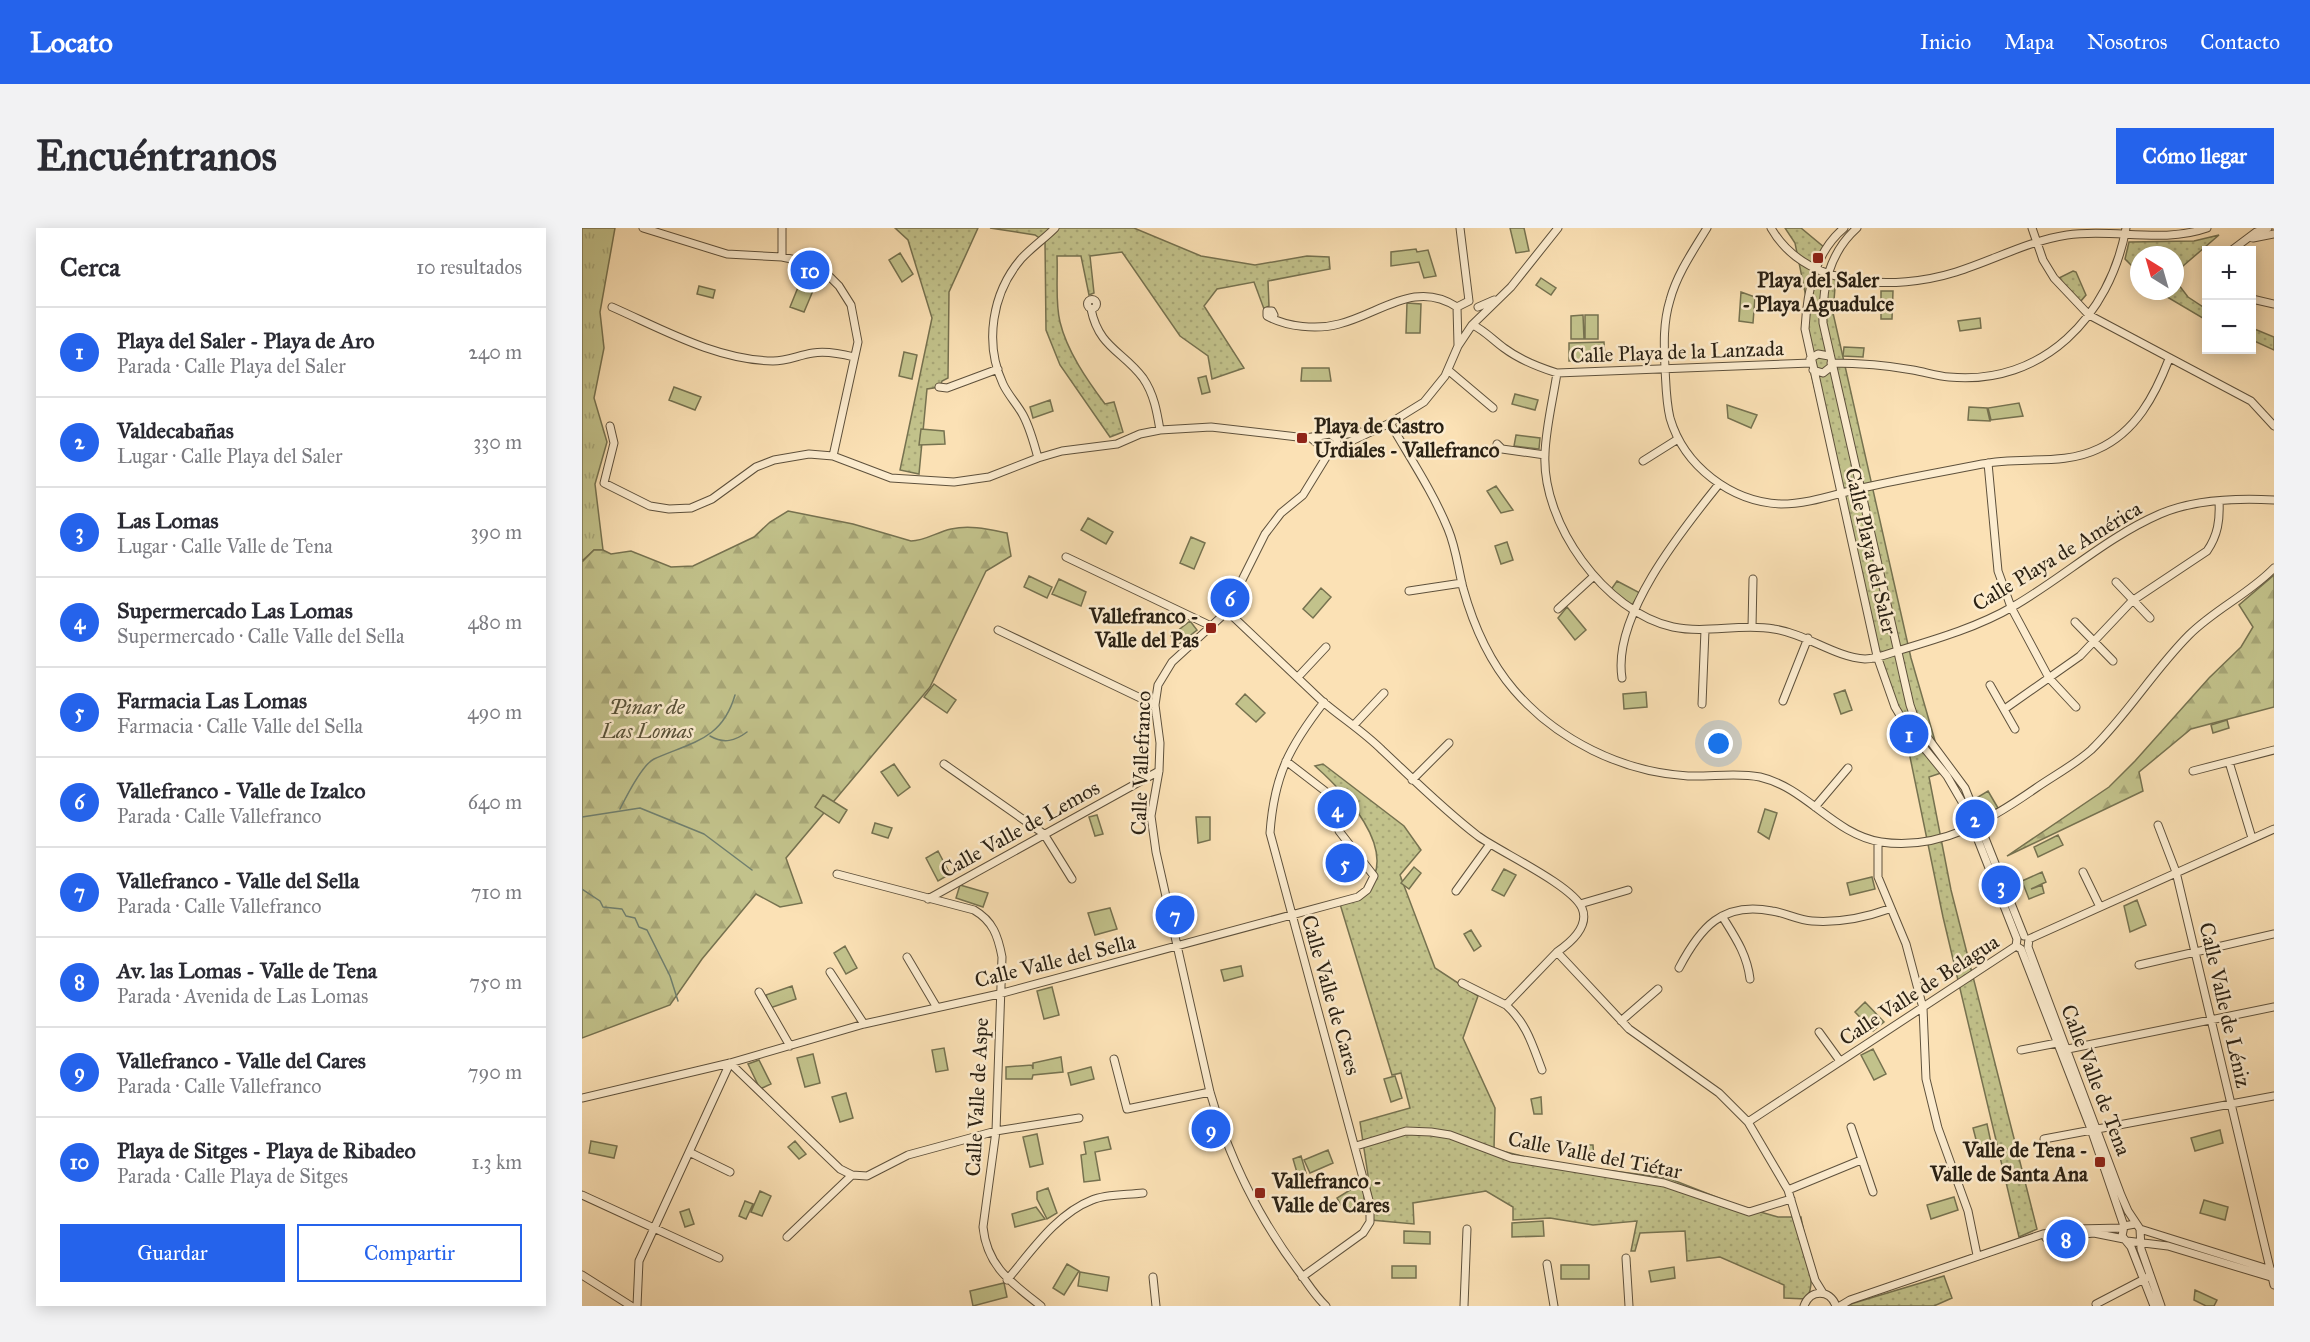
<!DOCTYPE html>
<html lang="es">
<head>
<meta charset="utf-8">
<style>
	:root { --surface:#fff; --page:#f2f2f3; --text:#2b2b33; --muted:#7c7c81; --line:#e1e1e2; --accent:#2563eb }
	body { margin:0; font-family:"IM FELL Great Primer",serif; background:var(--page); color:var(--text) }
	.controls { position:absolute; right:18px; top:18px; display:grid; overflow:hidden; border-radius:0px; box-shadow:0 3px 15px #0003 }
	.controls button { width:54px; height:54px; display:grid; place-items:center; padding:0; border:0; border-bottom:2px solid var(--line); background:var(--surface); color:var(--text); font:30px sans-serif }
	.compass { position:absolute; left:1548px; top:18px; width:54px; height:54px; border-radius:50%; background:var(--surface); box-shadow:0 3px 15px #0003; rotate:323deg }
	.you { position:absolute; left:1137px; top:516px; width:21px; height:21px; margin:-15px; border:4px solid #fff; border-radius:50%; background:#1a73e8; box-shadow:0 0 0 9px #1a73e833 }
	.badge { display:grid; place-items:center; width:39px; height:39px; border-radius:50%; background:var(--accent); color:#fff; font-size:20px; font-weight:700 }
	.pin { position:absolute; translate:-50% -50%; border:3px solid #fff; box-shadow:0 2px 6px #0006 }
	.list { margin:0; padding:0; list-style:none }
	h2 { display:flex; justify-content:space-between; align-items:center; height:78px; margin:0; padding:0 24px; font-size:26px }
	h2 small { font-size:20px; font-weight:400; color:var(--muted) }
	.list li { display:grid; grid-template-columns:39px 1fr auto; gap:18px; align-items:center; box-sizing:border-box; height:90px; padding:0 24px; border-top:2px solid var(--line) }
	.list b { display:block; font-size:22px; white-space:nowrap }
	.list p { margin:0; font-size:20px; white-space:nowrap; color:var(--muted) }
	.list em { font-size:20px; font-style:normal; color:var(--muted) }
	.actions { display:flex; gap:12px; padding:18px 24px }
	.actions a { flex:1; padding:14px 0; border:2px solid var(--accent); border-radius:0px; text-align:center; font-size:21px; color:var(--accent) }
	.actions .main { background:var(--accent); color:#fff }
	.map { position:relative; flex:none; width:1692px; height:1078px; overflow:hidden; border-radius:0px }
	header { display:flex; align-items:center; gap:36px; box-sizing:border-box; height:84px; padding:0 30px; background:var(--accent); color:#fff }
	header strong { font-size:28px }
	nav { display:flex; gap:33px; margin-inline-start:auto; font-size:21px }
	.intro { display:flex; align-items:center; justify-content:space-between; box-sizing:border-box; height:144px; padding:0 36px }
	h1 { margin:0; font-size:42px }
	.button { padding:15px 27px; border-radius:0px; background:var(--accent); color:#fff; font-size:21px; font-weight:700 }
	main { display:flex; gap:36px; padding:0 36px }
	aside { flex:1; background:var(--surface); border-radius:0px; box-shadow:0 3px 15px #0003 }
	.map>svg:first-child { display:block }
</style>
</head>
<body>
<header>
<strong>Locato</strong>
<nav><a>Inicio</a><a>Mapa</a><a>Nosotros</a><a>Contacto</a></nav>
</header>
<div class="intro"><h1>Encuéntranos</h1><a class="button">Cómo llegar</a></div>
<main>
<aside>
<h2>Cerca<small>10 resultados</small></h2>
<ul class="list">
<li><span class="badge">1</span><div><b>Playa del Saler - Playa de Aro</b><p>Parada · Calle Playa del Saler</p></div><em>240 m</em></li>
<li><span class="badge">2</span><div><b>Valdecabañas</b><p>Lugar · Calle Playa del Saler</p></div><em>330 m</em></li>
<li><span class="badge">3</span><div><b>Las Lomas</b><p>Lugar · Calle Valle de Tena</p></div><em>390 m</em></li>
<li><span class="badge">4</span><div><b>Supermercado Las Lomas</b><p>Supermercado · Calle Valle del Sella</p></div><em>480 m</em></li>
<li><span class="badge">5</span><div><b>Farmacia Las Lomas</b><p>Farmacia · Calle Valle del Sella</p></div><em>490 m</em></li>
<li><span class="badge">6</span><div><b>Vallefranco - Valle de Izalco</b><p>Parada · Calle Vallefranco</p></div><em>640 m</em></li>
<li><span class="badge">7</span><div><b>Vallefranco - Valle del Sella</b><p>Parada · Calle Vallefranco</p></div><em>710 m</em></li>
<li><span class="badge">8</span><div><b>Av. las Lomas - Valle de Tena</b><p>Parada · Avenida de Las Lomas</p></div><em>750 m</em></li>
<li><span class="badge">9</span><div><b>Vallefranco - Valle del Cares</b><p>Parada · Calle Vallefranco</p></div><em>790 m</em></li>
<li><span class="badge">10</span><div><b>Playa de Sitges - Playa de Ribadeo</b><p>Parada · Calle Playa de Sitges</p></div><em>1.3 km</em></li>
</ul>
<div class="actions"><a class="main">Guardar</a><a>Compartir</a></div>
</aside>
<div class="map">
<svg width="1692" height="1078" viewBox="0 0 1692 1078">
	<defs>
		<pattern id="grass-tufts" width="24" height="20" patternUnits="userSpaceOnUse" patternTransform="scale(1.5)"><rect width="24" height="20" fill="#c2c28b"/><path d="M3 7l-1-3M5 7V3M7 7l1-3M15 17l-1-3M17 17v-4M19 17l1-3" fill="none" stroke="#a7a677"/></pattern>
		<pattern id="forest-firs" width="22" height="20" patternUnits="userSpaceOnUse" patternTransform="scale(1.5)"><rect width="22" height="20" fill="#c2c28b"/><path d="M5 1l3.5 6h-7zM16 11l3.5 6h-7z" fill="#a7a677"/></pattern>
		<pattern id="park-dots" width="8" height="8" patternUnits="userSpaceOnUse" patternTransform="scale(1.5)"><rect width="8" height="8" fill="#c2c28b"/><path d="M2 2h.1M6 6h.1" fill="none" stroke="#a7a677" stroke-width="1.8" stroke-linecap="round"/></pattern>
	</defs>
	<rect width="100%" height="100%" fill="#fbe1b5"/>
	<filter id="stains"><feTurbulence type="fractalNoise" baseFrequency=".00333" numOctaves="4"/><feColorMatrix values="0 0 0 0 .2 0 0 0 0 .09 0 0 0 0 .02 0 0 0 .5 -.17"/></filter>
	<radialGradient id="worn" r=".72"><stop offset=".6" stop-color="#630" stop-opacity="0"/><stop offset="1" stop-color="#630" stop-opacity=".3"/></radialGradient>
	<!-- grass -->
	<path fill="url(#grass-tufts)" stroke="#767250" stroke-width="1.5" d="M0,0H33L18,84L22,120L12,170L25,214L13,256L21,322H12L0,333Z"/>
	<!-- forest -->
	<path fill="url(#forest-firs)" stroke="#767250" stroke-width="1.5" d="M206,283L271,296L329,313C343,313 355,304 369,301C388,297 405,301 425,305L429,328L404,343L348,459L204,630L220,675L198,679L174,666L120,731L88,777L0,810V334L12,322H21L29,326L49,323L89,339L111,338L172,309L188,294Z
		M1692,347V479L1609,501L1557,544L1561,563L1425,628L1527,559L1553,533L1627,450L1659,419L1671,399L1657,377Z"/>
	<!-- park -->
	<path fill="url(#park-dots)" stroke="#767250" stroke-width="1.5" d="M313,0H396L367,64L366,150L360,153L358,159L345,161L337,246L318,242L350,90L326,12Z
		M408,0H552L619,28L673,37L725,28L747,29L748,41L686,53L687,78L682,81L672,54L635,61L622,78L662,140L630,151L626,128L598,108L540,24L508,28L512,65L507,67L499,28H475C476,49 473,74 478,94C485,123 505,152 523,176L532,174L541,204L528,209L478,137L464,102L463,14L453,7Z
		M1203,0H1219L1243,20L1233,39L1254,47L1251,85L1329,430L1362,544L1347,549L1369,662L1455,1001L1437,1009L1361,689L1321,495L1308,469L1227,137L1224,69L1213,15Z
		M1637,7L1601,38L1593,50V27H1557V45L1543,31L1547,14L1612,13Z
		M1491,43L1494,44L1504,67L1498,74L1477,50Z
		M1593,52L1606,69L1624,81V92L1575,63H1593Z
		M1670,100L1692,109V122L1670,112Z
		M741,536L822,598L839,622L818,647L853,740L896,768L881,810L913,880L912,921L968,935L1086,950L1157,978L1196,989H1219C1222,1009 1237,1055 1224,1071L1202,1070V1057L1138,1029L1105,1033L1103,1003L1058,1005L1053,1023H1049L1055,993L1011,997L968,990L931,992V979L904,963L831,975L832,996L789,992L790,974L778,894L828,880L819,845L810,847L758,676C772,672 777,670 785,660C818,621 761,563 733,538Z
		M1362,1048L1370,1070L1352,1078H1262Z"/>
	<!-- pitch -->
	<path fill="#c2c28b" stroke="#767250" stroke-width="1.5" d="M928,0H942L947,23L934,25Z
		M834,21L835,24L846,22L854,48L842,50L837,34L809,38V24Z
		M318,25L331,46L320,54L307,32Z
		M959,50L974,60L969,67L954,57Z
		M219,52L233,58L222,84L208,79Z
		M117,58L133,62L131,70L115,66Z
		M1299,63H1311L1310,91H1299Z
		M1159,64L1173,69L1171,95L1157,93Z
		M825,75L839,76L838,105H824Z
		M1001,87L1002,111H989V88Z
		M1003,87H1016V111H1003Z
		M1398,90L1399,100L1378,103L1376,93Z
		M1022,114L1023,132L987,133V115Z
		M1262,119L1282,120L1281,129L1261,128Z
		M322,124L335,127L330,151L317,148Z
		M720,140H747L749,153H719Z
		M624,148L628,164L620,166L616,150Z
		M92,159L119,169L113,182L87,172Z
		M933,166L956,172L953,182L930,176Z
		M468,172L471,183L451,190L448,179Z
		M1437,175L1441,188L1409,192L1406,180Z
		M1145,177L1175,187L1169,200L1146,190Z
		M1387,179L1405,180L1408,193L1386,192Z
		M339,201L362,203L363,216L337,217Z
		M934,207L958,210L957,221L932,218Z
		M914,258L931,282L919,285L905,263Z
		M506,290L531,304L524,316L499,302Z
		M609,309L623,315L612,341L598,335Z
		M925,314L931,332L919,336L913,318Z
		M447,348L470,359L465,370L442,359Z
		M477,351L504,364L499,378L470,366Z
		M1035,353L1058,365L1050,377L1028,363Z
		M739,360L749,369L731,390L721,381Z
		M985,379L1004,402L993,412L976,390Z
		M608,393L615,402L596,417L589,408Z
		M352,456L374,472L365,485L342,469Z
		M1263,462L1270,482L1259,486L1252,466Z
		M1064,464L1065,479L1042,481L1041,466Z
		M663,466L683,485L674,494L654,476Z
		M1645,492L1647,500L1631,505L1629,497Z
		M312,536L328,559L316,568L299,544Z
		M1406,563L1416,580L1405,586L1396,569Z
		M241,567L265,582L257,595L233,579Z
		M1183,581L1195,585L1187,611L1176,604Z
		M515,587L521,606L513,608L507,589Z
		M614,589H628V612L616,615Z
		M293,595L310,600L306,610L290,605Z
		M1476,607L1481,617L1456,629L1452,619Z
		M356,623L368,646L356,653L344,630Z
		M832,639L839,645L827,661L819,655Z
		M922,641L934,647L922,668L910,662Z
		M1460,644L1464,654L1449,661L1460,657L1462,665L1447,671L1440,653Z
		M1290,649L1293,661L1268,667L1265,655Z
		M378,657L406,665L401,679L374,670Z
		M1555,672L1564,697L1548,704L1542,678Z
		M528,680L535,701L513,707L506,685Z
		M889,702L899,718L892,723L882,706Z
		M263,718L275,740L264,746L252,725Z
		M659,738L661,748L642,753L639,742Z
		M210,758L214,771L188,780L184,767Z
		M470,759L477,787L462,791L455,763Z
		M1283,774L1302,794L1291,803L1273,784Z
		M362,820L366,842L354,844L350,822Z
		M1291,821L1304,846L1292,852L1279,827Z
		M231,826L238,855L223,859L215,830Z
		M479,829L481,844L451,847L450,851H424V839L450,837L451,841V835Z
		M177,832L189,856L178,861L166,836Z
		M509,839L512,851L489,857L486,845Z
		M813,848L820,870L809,874L802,851Z
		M264,865L271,890L258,894L250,869Z
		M959,869L960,886H952L949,871Z
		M1405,896L1411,924L1398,927L1391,900Z
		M1638,902L1641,915L1613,923L1609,910Z
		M455,906L461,936L448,939L441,909Z
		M526,909L529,921L513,924L518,952L502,954L499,927L504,926L502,914Z
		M9,913L35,918L32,930L7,925Z
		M213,913L224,926L217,931L206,919Z
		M1002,917H1011L1012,933L1003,934Z
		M746,922L751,935L728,945L722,932Z
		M719,928L724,945L716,948L711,931Z
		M781,954L782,971L763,984L755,970Z
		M466,960L475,985L465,991L455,971V964Z
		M178,963L189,968L180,988L169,984Z
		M1372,969L1376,982L1349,991L1345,977Z
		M1622,972L1646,979L1643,992L1618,985Z
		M163,973L171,976L164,991L157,988Z
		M454,979L463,991L433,999L430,986Z
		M107,981L112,996L103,999L98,984Z
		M961,993L962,1008L930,1009V995Z
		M822,1003L848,1004V1016L822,1015Z
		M485,1036L497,1043L482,1067L471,1060Z
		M979,1037H1007V1051H979Z
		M810,1038H834V1050H810Z
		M1092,1039L1093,1050L1069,1054L1067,1043Z
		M498,1044L527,1049L525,1063L496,1058Z
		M422,1055L425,1069L391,1078L388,1063Z
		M1613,1062L1635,1072L1632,1078H1624L1612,1072Z"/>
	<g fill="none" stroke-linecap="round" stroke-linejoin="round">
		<!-- stream -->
		<path stroke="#707f6e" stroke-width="1.5" d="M128,508C142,516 153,513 165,504
			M38,581C44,569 61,536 72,531C110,514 140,512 153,467
			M0,589L58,580L122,606L170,642
			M0,661L18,673L21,679L40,681L44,688L53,690L57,699L65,702L88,748L96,773"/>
		<!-- minor casing -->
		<g stroke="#5e513c" stroke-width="9">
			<path id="minor" d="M61,0L145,26L200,29L224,34L243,44L257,58L269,77L276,114L251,228
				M200,0V29
				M878,0L887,73
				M1125,0C1111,23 1095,46 1088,72C1081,95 1082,117 1083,140C1084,157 1084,173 1088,190C1102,238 1149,274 1199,276C1227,276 1253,266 1280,260C1320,251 1360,244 1400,236C1438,228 1481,238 1516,221C1554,204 1573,167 1587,131
				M1189,0C1224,61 1313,63 1374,44C1412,32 1446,13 1485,7C1531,0 1580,16 1625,0
				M1262,0C1232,25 1225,65 1223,101L1295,428L1313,479L1325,499L1365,548L1383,579L1435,711L1434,718
				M1275,0C1247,25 1240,59 1241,95L1328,477L1334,494L1383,560L1442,708
				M1450,0L1461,32L1472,50L1507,87L1669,173L1692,198
				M1671,10L1692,6
				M1650,22L1674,4L1686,0
				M1670,71L1692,76
				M505.5 76a4.5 4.5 0 1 1 9 0a4.5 4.5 0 1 1-9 0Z
				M30,79C80,101 134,132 191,133C205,133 217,127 231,125C244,123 260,126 272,129
				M896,79L912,72
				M509,81C517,120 541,123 561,150C572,166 575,184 578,202
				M690,90L692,87L690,83H685V88C705,99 735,102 757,96C798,86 833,51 875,79
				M891,97C903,103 911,112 922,120C938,132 956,139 975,145L1229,135
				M876,117L875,79L887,73
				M1228,131L1236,126L1247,128
				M1249,135C1276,135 1304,137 1331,142C1343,144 1355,148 1367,149C1461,158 1528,88 1544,0
				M866,142L911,180
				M1231,142L1241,145L1250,138
				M975,145C971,171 964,199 963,225C959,295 1023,384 1091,399C1125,406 1159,395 1192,401C1225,406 1252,429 1283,431C1293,431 1306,426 1315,423C1355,411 1396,399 1432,378C1482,349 1525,309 1578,286C1613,271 1655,270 1692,272
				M357,159L365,160L416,141
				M808,195C828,230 851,264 866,301C874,320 876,340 881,360C891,396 907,433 932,462C975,512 1040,544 1106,548C1130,549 1154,544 1178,549C1225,560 1251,606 1299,614C1358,623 1408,592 1454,560C1473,547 1492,537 1509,522C1545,487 1572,442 1607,407C1633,381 1667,366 1692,340
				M28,198L32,215L22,255L68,278L87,281L109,280L130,271L174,239L192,232L227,226L251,228L309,250L372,254L407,249L456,230L480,223L535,216L558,206L578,202L629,199L724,210L748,206L755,211L754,219
				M753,208L778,204
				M729,210L742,221L748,223
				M915,216L920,221L963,227
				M456,230C452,215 448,200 441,187C435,176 426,167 421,156C402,115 410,65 439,31C449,20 462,11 473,0
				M1061,233L1096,211
				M1406,235L1416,343L1429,379L1467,450L1494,479
				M484,329L629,398
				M1534,354L1568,390
				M827,363L880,355
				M976,381L1012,348
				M644,382C676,412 708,443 740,473C760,490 782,504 800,522C831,551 862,582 896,608C918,624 990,657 1000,680C1008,699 988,715 975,724L1047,801L1137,865L1166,894L1206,962L1233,1052L1241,1065
				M1493,394L1531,433
				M1170,399L1171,351
				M416,402L573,477
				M716,449L744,419
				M1040,450C1030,388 1100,302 1137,256
				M1408,457L1433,501
				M1201,473L1226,410
				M1120,476L1123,402
				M1424,480L1498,428L1550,373L1625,323C1636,307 1638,292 1637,273
				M772,497L802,465
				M1647,534L1670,610
				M362,536L462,606L490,651
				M1611,543L1692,522
				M830,552L867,515
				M1233,579L1266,540
				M1576,597L1594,644L1692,1057
				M1296,614V649L1324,716L1341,780L1344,851L1356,900L1386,983L1395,1027
				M1501,644L1518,679
				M255,646L392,682C411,693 416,708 420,729L414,903L401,999C405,1039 430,1055 459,1078
				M874,663L908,616
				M346,671L577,543
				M998,676L1046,662
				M1140,688C1153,709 1165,726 1168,751
				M1447,711L1446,719L1539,967L1546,983L1558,1001L1689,1042
				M1447,711L1692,601
				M1434,718L1439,721L1509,901L1542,998
				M325,729L354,778
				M1557,737L1692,706
				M1097,740C1118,700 1140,673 1190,683C1204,685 1216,692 1230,693C1258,695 1282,690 1307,681
				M248,744L282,796
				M880,755L924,777
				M177,764L208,818
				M1039,793L1076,761
				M1237,804L1258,833
				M1439,822L1475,815L1486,821L1692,779
				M532,831L545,881L628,864
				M960,842C950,816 945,796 924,777L975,724
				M0,870L148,835L282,796L417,766L776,669L785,662L792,648L757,603L756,583L743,563L704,533
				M1166,894L1434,718
				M1269,899L1291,964
				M1462,911L1692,868
				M774,918L824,903L849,904L868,907L929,930L1082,955L1167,984L1209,971
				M107,924L148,944
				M1206,962L1279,932
				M0,967L137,1030
				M1553,996L1542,998L1540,1008L1549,1019L1572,1078
				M1558,1001L1559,1021L1579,1078
				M205,1009L270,947
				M1464,1010L1512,1005L1542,1011
				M1545,1013L1586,1018L1692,1050
				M1044,1030L1047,1078
				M965,1036L972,1078
				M0,1047L49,1078
				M571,1049L574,1078
				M720,1049L781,1005L788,994V976L688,605C692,548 707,519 742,474
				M425,1052C449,1024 474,986 510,972C524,966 545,967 561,965
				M1514,1076L1566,1049
				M55,1078L57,1033L148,835L258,941L270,947L285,948L326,927L414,903L497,890
				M744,1078C734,1069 726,1056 718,1045C677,991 647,930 628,864L574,624L569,588L577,543L578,515L573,477L576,457L590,434L638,390L653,366L683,306L699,285L721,267L748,223L808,195L842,174L863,148L876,118L890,97L929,59L976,0
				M882,1078L885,1001
				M1222,1078C1228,1061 1248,1061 1254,1078
				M1258,1078L1268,1072L1461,1006L1494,1001L1541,1000"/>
		</g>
		<!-- minor -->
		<use href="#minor" stroke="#fceccf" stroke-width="7"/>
	</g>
	<!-- markers -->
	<g fill="#8f2418" stroke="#fceccf" stroke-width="2">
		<rect x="1230" y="24" width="12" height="12" rx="3"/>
		<rect x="714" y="204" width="12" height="12" rx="3"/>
		<rect x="623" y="394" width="12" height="12" rx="3"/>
		<rect x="1512" y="928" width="12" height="12" rx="3"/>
		<rect x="672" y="959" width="12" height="12" rx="3"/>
	</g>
	<g text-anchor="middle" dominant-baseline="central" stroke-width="5" stroke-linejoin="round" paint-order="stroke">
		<!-- poi labels -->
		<g font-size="21" font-weight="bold" fill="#2a2114" stroke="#fceccf" text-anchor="start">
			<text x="1236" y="52" text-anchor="middle">Playa del Saler<tspan x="1236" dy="24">- Playa Aguadulce</tspan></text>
			<text x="732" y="198">Playa de Castro<tspan x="732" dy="24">Urdiales - Vallefranco</tspan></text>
			<text x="617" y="388" text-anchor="end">Vallefranco -<tspan x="617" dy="24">Valle del Pas</tspan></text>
			<text x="1506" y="922" text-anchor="end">Valle de Tena -<tspan x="1506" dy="24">Valle de Santa Ana</tspan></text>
			<text x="690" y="953">Vallefranco -<tspan x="690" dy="24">Valle de Cares</tspan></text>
		</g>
		<!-- street labels -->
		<g font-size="21" fill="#2a2114" stroke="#fceccf">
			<text transform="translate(1095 124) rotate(-2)">Calle Playa de la Lanzada</text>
			<text transform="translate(1289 323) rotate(77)">Calle Playa del Saler</text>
			<text transform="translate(1475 328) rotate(-31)">Calle Playa de América</text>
			<text transform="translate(559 535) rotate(-88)">Calle Vallefranco</text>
			<text transform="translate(438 601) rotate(-29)">Calle Valle de Lemos</text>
			<text transform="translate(473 733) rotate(-14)">Calle Valle del Sella</text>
			<text transform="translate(1337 762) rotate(-33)">Calle Valle de Belagua</text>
			<text transform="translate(749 767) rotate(74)">Calle Valle de Cares</text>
			<text transform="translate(1643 777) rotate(77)">Calle Valle de Léniz</text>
			<text transform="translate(1514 852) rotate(69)">Calle Valle de Tena</text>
			<text transform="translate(395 869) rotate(-87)">Calle Valle de Aspe</text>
			<text transform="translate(1013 927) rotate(11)">Calle Valle del Tiétar</text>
		</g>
		<!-- park labels -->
		<g font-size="21" font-style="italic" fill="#585138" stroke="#fceccf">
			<text x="65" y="479">Pinar de<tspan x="65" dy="24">Las Lomas</tspan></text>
		</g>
	</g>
	<rect width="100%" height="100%" filter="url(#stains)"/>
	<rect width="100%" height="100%" fill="url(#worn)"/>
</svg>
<div class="controls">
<button>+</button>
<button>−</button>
</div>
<svg class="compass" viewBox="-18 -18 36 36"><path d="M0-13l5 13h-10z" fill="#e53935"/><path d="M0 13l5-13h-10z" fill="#7c7c81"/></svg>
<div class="you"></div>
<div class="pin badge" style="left:1327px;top:506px">1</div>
<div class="pin badge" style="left:1393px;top:591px">2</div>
<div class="pin badge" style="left:1419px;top:657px">3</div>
<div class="pin badge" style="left:755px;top:581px">4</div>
<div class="pin badge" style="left:763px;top:635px">5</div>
<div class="pin badge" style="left:648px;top:370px">6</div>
<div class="pin badge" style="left:593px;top:687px">7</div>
<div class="pin badge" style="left:1484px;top:1011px">8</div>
<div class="pin badge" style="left:629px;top:901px">9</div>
<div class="pin badge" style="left:228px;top:42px">10</div>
</div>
</main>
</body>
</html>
